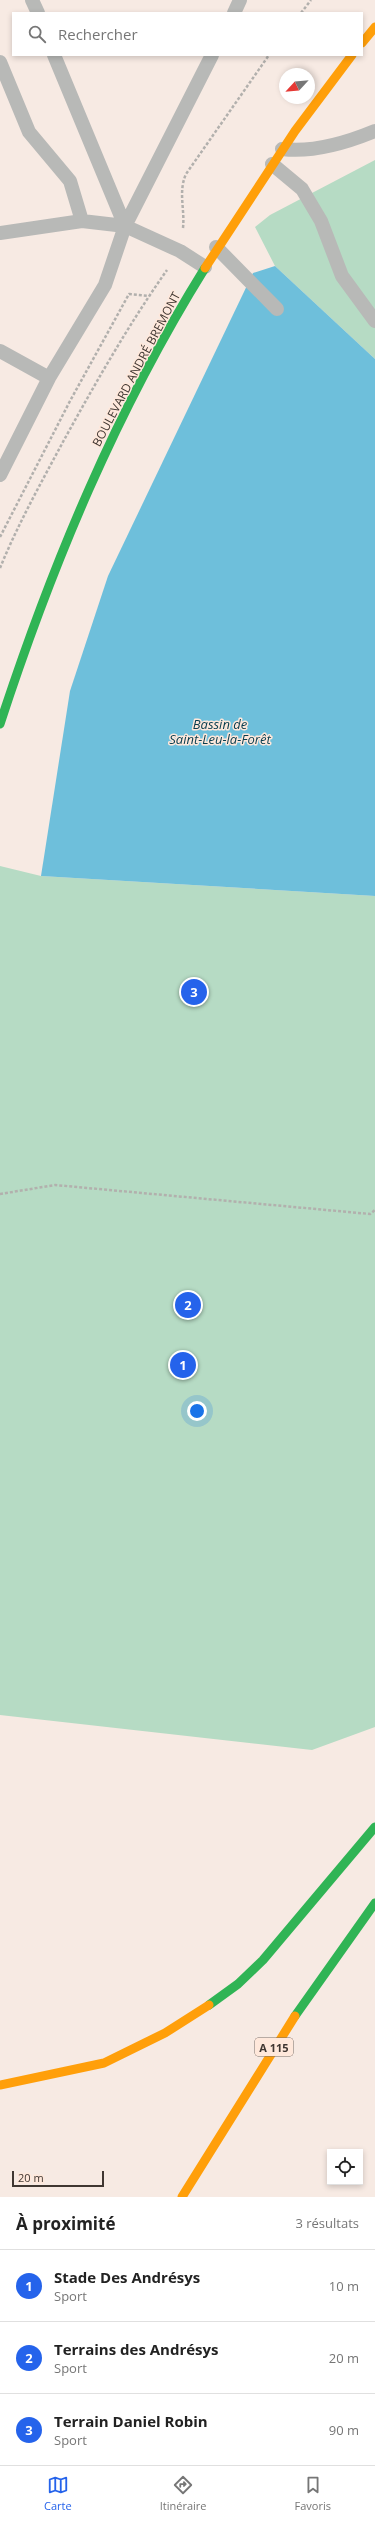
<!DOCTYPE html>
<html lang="fr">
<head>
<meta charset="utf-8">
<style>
	:root { --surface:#fff; --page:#f6f6f6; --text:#222; --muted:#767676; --line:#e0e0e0; --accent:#2563eb }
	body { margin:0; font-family:"Open Sans",sans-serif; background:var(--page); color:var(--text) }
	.controls { position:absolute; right:12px; bottom:12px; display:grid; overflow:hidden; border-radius:0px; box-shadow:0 2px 6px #0003 }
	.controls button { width:36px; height:36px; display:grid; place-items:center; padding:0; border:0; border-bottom:1px solid var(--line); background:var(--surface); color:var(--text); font:20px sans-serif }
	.compass { position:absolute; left:279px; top:68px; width:36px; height:36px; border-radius:50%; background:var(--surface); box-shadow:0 2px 6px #0003; rotate:244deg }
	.scale { position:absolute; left:12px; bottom:10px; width:92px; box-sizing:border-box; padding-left:4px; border:2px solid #403732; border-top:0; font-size:11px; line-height:14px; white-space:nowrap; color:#403732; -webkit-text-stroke:3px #ffe8db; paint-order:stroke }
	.you { position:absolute; left:197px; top:1411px; width:14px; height:14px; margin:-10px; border:3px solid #fff; border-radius:50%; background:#1a73e8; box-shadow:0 0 0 6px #1a73e833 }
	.badge { display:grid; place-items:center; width:26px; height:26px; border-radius:50%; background:var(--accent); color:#fff; font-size:13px; font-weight:700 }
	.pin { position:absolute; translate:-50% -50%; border:2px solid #fff; box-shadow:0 1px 4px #0006 }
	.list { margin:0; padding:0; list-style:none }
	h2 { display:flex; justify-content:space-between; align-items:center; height:52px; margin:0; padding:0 16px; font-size:17px }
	h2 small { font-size:13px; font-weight:400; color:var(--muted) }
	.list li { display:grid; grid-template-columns:26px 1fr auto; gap:12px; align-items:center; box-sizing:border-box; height:72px; padding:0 16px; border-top:1px solid var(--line) }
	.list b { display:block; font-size:15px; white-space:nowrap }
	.list p { margin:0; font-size:13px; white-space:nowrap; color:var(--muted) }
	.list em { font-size:13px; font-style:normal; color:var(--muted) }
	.icon { flex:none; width:22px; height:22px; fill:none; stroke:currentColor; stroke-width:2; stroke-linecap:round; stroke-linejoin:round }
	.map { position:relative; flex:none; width:375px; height:2197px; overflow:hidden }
	.search { position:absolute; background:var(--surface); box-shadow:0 2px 6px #0003; left:12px; right:12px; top:12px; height:44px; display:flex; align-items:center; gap:10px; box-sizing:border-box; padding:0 14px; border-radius:0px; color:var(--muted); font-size:15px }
	.sheet { height:268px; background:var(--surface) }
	nav { display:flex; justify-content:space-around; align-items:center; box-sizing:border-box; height:56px; border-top:1px solid var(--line); background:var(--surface); font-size:11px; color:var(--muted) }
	nav a { display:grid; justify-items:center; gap:2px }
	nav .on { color:var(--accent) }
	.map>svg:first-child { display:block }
</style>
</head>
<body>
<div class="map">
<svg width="375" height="2197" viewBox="0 0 375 2197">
	<rect width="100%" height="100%" fill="#f7eae3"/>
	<!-- green -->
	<path fill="#b6dbc4" d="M375,160V359L275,266L255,227L270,215Z
		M0,866L41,876L375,896V1727L312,1750L0,1715Z"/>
	<!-- water -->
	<path fill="#6ebfdb" d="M275,266L375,359V896L41,876L70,691L108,576L253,273Z"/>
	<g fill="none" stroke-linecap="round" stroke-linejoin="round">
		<!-- path -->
		<path stroke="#b2b0ad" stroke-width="2.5" stroke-dasharray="3 2" stroke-linecap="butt" d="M301,13L311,0
			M183,228C185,209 178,192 186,174L269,55
			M0,537L70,401L129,294L149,296
			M0,568C18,524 42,481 64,440C96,382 129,324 167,270
			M0,1194L55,1185L370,1214L375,1210"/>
		<!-- lane -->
		<path stroke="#b8b9b7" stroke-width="14" d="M32,0L38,13
			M234,13L240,0
			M54,55L125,226L180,251L205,267
			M0,62L29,132L70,181L82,221
			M282,149C313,153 346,143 375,131
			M272,164L302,189L321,221L342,276L375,321
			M0,233L82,221L125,226
			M216,247L277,309
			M0,351L49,378
			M0,475L49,378L105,285L125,226L212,55"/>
		<!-- fast -->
		<path stroke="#30b455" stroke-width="9" d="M0,724C52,565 116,411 205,268
			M209,2005L238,1984L263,1960L375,1827
			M295,2016L375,1903"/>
		<!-- slow -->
		<path stroke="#ff9f0a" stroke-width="9" d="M362,43L375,27
			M205,268L295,131L352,55
			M0,2085L104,2063L165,2033L209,2005
			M182,2197L295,2016"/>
	</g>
	<g text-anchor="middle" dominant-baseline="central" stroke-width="3" stroke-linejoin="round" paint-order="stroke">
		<!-- shield labels -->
		<rect fill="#ffe8db" stroke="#796c65" stroke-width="1" x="255" y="2038" width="38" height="18" rx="3"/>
		<g font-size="11" font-weight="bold" fill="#403732">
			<text x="274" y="2047">A 115</text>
		</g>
		<!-- street labels -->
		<g font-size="12" fill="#403732" stroke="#ffe8db">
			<text transform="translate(136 369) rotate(-62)">BOULEVARD ANDRÉ BREMONT</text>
		</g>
		<!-- water labels -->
		<g font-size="13" font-style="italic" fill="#073c4e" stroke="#ffe8db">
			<text x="220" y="724">Bassin de<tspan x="220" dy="15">Saint-Leu-la-Forêt</tspan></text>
		</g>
	</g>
</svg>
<div class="controls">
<button><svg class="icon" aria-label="locate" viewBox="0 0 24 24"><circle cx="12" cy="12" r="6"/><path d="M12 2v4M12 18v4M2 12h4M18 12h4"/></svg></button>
</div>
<svg class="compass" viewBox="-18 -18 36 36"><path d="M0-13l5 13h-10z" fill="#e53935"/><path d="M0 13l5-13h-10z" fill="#767676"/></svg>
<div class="scale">20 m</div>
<div class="you"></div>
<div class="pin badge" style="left:183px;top:1365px">1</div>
<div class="pin badge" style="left:188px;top:1305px">2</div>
<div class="pin badge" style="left:194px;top:992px">3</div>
<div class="search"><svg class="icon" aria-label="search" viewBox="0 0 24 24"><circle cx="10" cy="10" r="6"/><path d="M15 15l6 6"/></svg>Rechercher</div>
</div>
<section class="sheet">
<h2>À proximité<small>3 résultats</small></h2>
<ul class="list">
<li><span class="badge">1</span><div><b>Stade Des Andrésys</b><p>Sport</p></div><em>10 m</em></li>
<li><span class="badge">2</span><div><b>Terrains des Andrésys</b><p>Sport</p></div><em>20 m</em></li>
<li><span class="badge">3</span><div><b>Terrain Daniel Robin</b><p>Sport</p></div><em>90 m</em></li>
</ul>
</section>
<nav>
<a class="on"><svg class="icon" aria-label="map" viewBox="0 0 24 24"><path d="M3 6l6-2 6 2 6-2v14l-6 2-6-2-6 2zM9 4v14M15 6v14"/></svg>Carte</a>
<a><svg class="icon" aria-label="directions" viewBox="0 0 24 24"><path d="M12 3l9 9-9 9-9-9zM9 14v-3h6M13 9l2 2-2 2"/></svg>Itinéraire</a>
<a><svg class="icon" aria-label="saved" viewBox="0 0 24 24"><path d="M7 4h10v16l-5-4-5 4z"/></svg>Favoris</a>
</nav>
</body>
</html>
